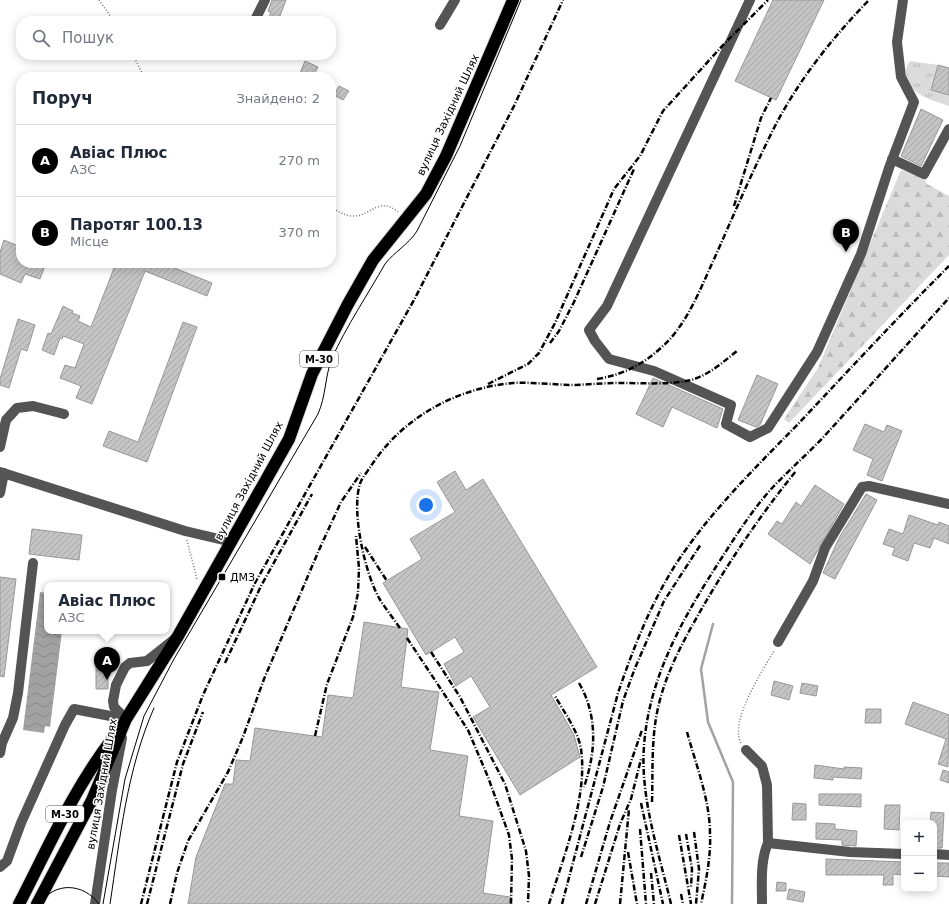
<!DOCTYPE html>
<html lang="uk">
<head>
<meta charset="utf-8">
<style>
	:root { --surface:#fff; --page:#f6f6f7; --text:#1f2937; --muted:#747a83; --line:#e0e1e3; --accent:#000 }
	body { margin:0; font-family:"DejaVu Sans",sans-serif; background:var(--page); color:var(--text) }
	.controls { position:absolute; right:12px; bottom:12px; display:grid; overflow:hidden; border-radius:8px; box-shadow:0 2px 10px #0003 }
	.controls button { width:36px; height:36px; display:grid; place-items:center; padding:0; border:0; border-bottom:1px solid var(--line); background:var(--surface); color:var(--text); font:20px sans-serif }
	.you { position:absolute; left:426px; top:505px; width:14px; height:14px; margin:-10px; border:3px solid #fff; border-radius:50%; background:#1a73e8; box-shadow:0 0 0 6px #1a73e833 }
	.badge { display:grid; place-items:center; width:26px; height:26px; border-radius:50%; background:var(--accent); color:#fff; font-size:13px; font-weight:700 }
	.pin { position:absolute; translate:-50% -33px; filter:drop-shadow(0 1px 2px #0008) }
	.pin::after { content:''; position:absolute; top:21px; width:14px; height:12px; background:inherit; clip-path:polygon(0 0,100% 0,50% 100%) }
	.popup { position:absolute; left:44px; top:582px; width:126px; height:52px; box-sizing:border-box; display:grid; place-content:center; border-radius:8px; background:var(--surface); filter:drop-shadow(0 1px 3px #0005); font-size:13px; white-space:nowrap; color:var(--muted) }
	.popup b { font-size:15px; color:var(--text) }
	.popup::after { content:''; position:absolute; left:50%; top:100%; margin-left:-8px; border:8px solid transparent; border-top-color:var(--surface) }
	.list { margin:0; padding:0; list-style:none }
	h2 { display:flex; justify-content:space-between; align-items:center; height:52px; margin:0; padding:0 16px; font-size:17px }
	h2 small { font-size:13px; font-weight:400; color:var(--muted) }
	.list li { display:grid; grid-template-columns:26px 1fr auto; gap:12px; align-items:center; box-sizing:border-box; height:72px; padding:0 16px; border-top:1px solid var(--line) }
	.list b { display:block; font-size:15px; white-space:nowrap }
	.list p { margin:0; font-size:13px; white-space:nowrap; color:var(--muted) }
	.list em { font-size:13px; font-style:normal; color:var(--muted) }
	.icon { flex:none; width:22px; height:22px; fill:none; stroke:currentColor; stroke-width:2; stroke-linecap:round; stroke-linejoin:round }
	.map { position:relative; flex:none; width:949px; height:904px; overflow:hidden }
	.search { position:absolute; background:var(--surface); box-shadow:0 2px 10px #0003; left:16px; top:16px; width:320px; height:44px; display:flex; align-items:center; gap:10px; box-sizing:border-box; padding:0 14px; border-radius:16px; color:var(--muted); font-size:15px }
	.panel { position:absolute; background:var(--surface); box-shadow:0 2px 10px #0003; left:16px; top:72px; width:320px; height:196px; border-radius:16px }
	.map>svg:first-child { display:block }
</style>
</head>
<body>
<div class="map">
<svg width="949" height="904" viewBox="0 0 949 904">
	<defs>
		<pattern id="grass-tufts" width="24" height="20" patternUnits="userSpaceOnUse"><rect width="24" height="20" fill="#dbdbdb"/><path d="M3 7l-1-3M5 7V3M7 7l1-3M15 17l-1-3M17 17v-4M19 17l1-3" fill="none" stroke="#bababa"/></pattern>
		<pattern id="forest-firs" width="22" height="20" patternUnits="userSpaceOnUse"><rect width="22" height="20" fill="#dbdbdb"/><path d="M5 1l3.5 6h-7zM16 11l3.5 6h-7z" fill="#bababa"/></pattern>
		<pattern id="water-waves" width="16" height="10" patternUnits="userSpaceOnUse"><rect width="16" height="10" fill="#a2a2a2"/><path d="M0 5q4-4 8 0t8 0" fill="none" stroke="#8a8a8a"/></pattern>
		<pattern id="building-hatch" width="6" height="6" patternUnits="userSpaceOnUse"><rect width="6" height="6" fill="#c4c4c4"/><path d="M-1 1l2-2M0 6l6-6M5 7l2-2" fill="none" stroke="#a7a7a7"/></pattern>
	</defs>
	<rect width="100%" height="100%" fill="#fff"/>
	<!-- grass -->
	<path fill="url(#grass-tufts)" d="M910,61L938,65L931,90L949,95V106C933,100 914,97 907,79C905,72 905,67 910,61Z"/>
	<!-- forest -->
	<path fill="url(#forest-firs)" d="M901,170L923,177L927,184L949,196V255L789,423L784,419L818,368Z"/>
	<!-- water -->
	<path fill="url(#water-waves)" d="M40,592L47,593V631H62L50,727L45,726L44,733L23,730Z"/>
	<g fill="none" stroke-linecap="round" stroke-linejoin="round">
		<!-- stream -->
		<path stroke="#a2a2a2" stroke-width="2.5" d="M713,624L701,669L708,722L733,782L732,904"/>
	</g>
	<!-- building -->
	<path fill="url(#building-hatch)" stroke="#989898" d="M272,0H286L278,21H266L271,13L268,11Z
		M773,0H824L776,100L735,81Z
		M305,61L318,67L313,77H308L300,73Z
		M938,65L949,68V95L931,90Z
		M339,86L349,91L343,100L334,95Z
		M921,109L943,120L921,166L901,156Z
		M4,240L21,247V263H46L40,279L25,274L21,283L0,274V252Z
		M116,263H162L212,283L207,296L145,271L92,404L76,398L81,386L60,378L65,365L75,368L84,344L63,336L62,339L60,338L54,355L42,350L48,333L51,334L63,306L73,311L72,313L80,316L78,321L91,327Z
		M18,319L35,325L27,351L21,349L9,388L0,385V379Z
		M183,322L197,327L147,462L103,446L109,431L138,442Z
		M757,375L778,384L760,425L756,427L738,420Z
		M653,378L723,409L717,428L672,407L663,427L636,414Z
		M865,424L884,432L887,425L902,431L882,481L867,475L873,459L853,450Z
		M455,471L466,490L483,479L597,667L551,695L574,735L580,757L520,795L473,717L490,707L471,676L456,686L444,664L464,652L455,637L426,655L383,583L422,559L410,539L455,512L437,482Z
		M815,485L844,504L810,564L768,534L777,521L782,524L796,502L801,506Z
		M866,494L877,500L835,579L823,573L839,538Z
		M909,515L938,525L939,522L949,526V544L934,538L930,548L914,543L908,561L892,555L895,548L883,544L889,529L903,534Z
		M32,529L82,535L79,560L29,554Z
		M0,577L16,579L4,677L0,676Z
		M364,622L408,629L401,687L439,692L430,750L468,756L459,816L493,821L483,893L510,897L509,904H188L196,857L225,784H233L236,760L250,761L255,728L322,737L328,695L353,698Z
		M96,656H108V689H96Z
		M774,681L793,686L789,700L771,695Z
		M802,683L818,686L816,696L800,693Z
		M913,702L949,715L948,767L938,764L946,739L905,724Z
		M866,709H881V723H865Z
		M815,765L844,769V767L862,768L861,779L833,777V780L814,778Z
		M943,770L949,772V783L940,780Z
		M819,794H861V807L819,805Z
		M793,803L806,804V820H792Z
		M885,805H900L899,830L884,829Z
		M931,812L944,813L942,848H934V823H930Z
		M816,823L835,824V829L857,831L856,846L842,845V840L816,839Z
		M826,859L904,862L903,875L893,874V885H883L884,875H826Z
		M934,863H949V877L934,876Z
		M777,882L786,883V891H776Z
		M789,889L805,892L803,902L787,899Z"/>
	<g fill="none" stroke-linecap="round" stroke-linejoin="round">
		<!-- highway casing -->
		<g stroke="#dbdbdb" stroke-width="14">
			<path id="highway" d="M19,904C48,848 74,788 113,738
				M37,904L92,800L126,719L178,636L289,439L312,374L348,304L373,260L426,194L446,156L513,0"/>
		</g>
		<!-- path -->
		<path stroke="#767676" stroke-width="1.5" stroke-dasharray="1 2" stroke-linecap="butt" d="M99,0L114,21
			M133,55L142,73L141,77
			M331,207C337,211 344,215 351,216C371,218 377,195 398,212
			M187,540L197,579
			M741,743C729,721 763,670 774,651"/>
		<!-- minor -->
		<path stroke="#545454" stroke-width="10" d="M750,0L607,306L589,330L595,341L609,359L654,371L731,405L726,424L750,437L768,428L817,352L861,254L889,168L914,102L901,77L897,42L903,0
			M255,20L265,0
			M440,25L455,0
			M892,159L924,174L949,129
			M0,447L6,420L17,408L33,406L64,414
			M0,472L185,531L232,542
			M0,493L4,473
			M778,642L813,581L825,548L862,487L869,486L949,504
			M126,719L114,707L113,701L116,685L125,667L130,663L147,661L176,638
			M746,750L762,766L767,785L768,843C760,861 762,884 762,904
			M0,753L2,743L13,718L18,693L33,563
			M768,843L850,852L904,854
			M934,854L949,855
			M0,867L7,861L21,823L65,725L74,709L126,719
			M95,904L112,790L122,738"/>
		<!-- highway -->
		<use href="#highway" stroke="#000" stroke-width="12"/>
		<!-- tram -->
		<path stroke="#000" stroke-width="1" d="M40,904C54,881 84,883 99,904
			M103,904L125,779L144,716L174,659L318,414C326,396 325,376 332,358C346,327 368,294 385,264C394,252 408,245 417,231L460,146L521,0
			M110,904C120,838 127,769 154,708"/>
		<!-- rail -->
		<path stroke="#000" stroke-width="2.5" stroke-dasharray="6 2 1 2" stroke-linecap="butt" d="M734,206L761,118L771,98
			M550,343L559,331L574,302L634,169
			M597,379C623,375 644,364 663,346C688,323 701,287 715,257C734,214 753,170 774,128C798,81 832,38 869,0
			M488,384L528,364L539,353L555,323L614,189L640,156L663,111L724,44L768,0
			M365,547L387,581
			M400,628C393,618 385,608 379,598C365,573 351,511 360,484C362,477 368,471 371,466C402,418 456,388 513,383C534,382 555,385 576,385C592,384 607,383 622,383C644,383 670,385 691,380C709,375 723,362 737,351
			M407,638L468,730L488,777L509,835L512,859L511,904
			M431,652L460,697L505,784L526,851L529,876L528,904
			M225,663L261,586L312,494
			M579,683C598,716 596,752 584,787
			M687,732C696,765 710,800 710,834C711,857 706,881 701,904
			M315,736L327,684L353,617L358,593L359,568L356,536
			M652,802C653,770 651,739 658,708C666,671 686,636 705,603C732,557 762,513 796,471
			M641,803L663,904
			M640,829L646,904
			M694,832L699,869L696,904
			M686,834L692,869L691,887
			M679,835L691,904
			M628,852L637,904
			M581,857L603,787L623,701L635,668L664,601L701,544
			M651,873L654,904
			M681,894L683,904
			M141,904L177,762L203,695L255,583L414,300L514,106L563,0
			M147,904L183,764L203,712
			M170,904L177,873L188,841L228,772L243,737L264,679L319,550L341,502L361,473
			M549,904C563,857 588,798 581,749C578,731 564,712 555,696
			M562,904L618,693C635,643 656,590 687,548C719,503 760,463 798,424C848,371 898,317 949,266
			M586,904L610,822L642,730
			M595,904L620,824L631,799L641,759
			M620,904L629,809
			M671,904C659,853 640,798 644,746C649,676 684,616 721,559C737,534 753,509 773,487C791,468 811,451 829,431C869,387 909,342 949,298"/>
	</g>
	<!-- markers -->
	<rect fill="#000" stroke="#fff" stroke-width="1.5" x="218" y="573" width="8" height="8" rx="2"/>
	<g text-anchor="middle" dominant-baseline="central" stroke-width="3" stroke-linejoin="round" paint-order="stroke">
		<!-- shield labels -->
		<g fill="#fff" stroke="#4c4c4c" stroke-width="1">
			<rect x="300" y="351" width="38" height="16" rx="3"/>
			<rect x="46" y="806" width="38" height="16" rx="3"/>
		</g>
		<g font-size="10" font-weight="bold" fill="#000">
			<text x="319" y="359">М-30</text>
			<text x="65" y="814">М-30</text>
		</g>
		<!-- street labels -->
		<g font-size="11" fill="#000" stroke="#fff">
			<text transform="translate(448 115) rotate(-65)">вулиця Західний Шлях</text>
			<text transform="translate(249 481) rotate(-62)">вулиця Західний Шлях</text>
			<text transform="translate(102 784) rotate(-80)">вулиця Західний Шлях</text>
		</g>
		<!-- poi labels -->
		<g font-size="11" fill="#000" stroke="#fff" text-anchor="start">
			<text x="230" y="577">ДМЗ</text>
		</g>
	</g>
</svg>
<div class="controls">
<button>+</button>
<button>−</button>
</div>
<div class="you"></div>
<div class="pin badge" style="left:107px;top:680px">A</div>
<div class="popup"><b>Авіас Плюс</b>АЗС</div>
<div class="pin badge" style="left:846px;top:252px">B</div>
<div class="search"><svg class="icon" aria-label="search" viewBox="0 0 24 24"><circle cx="10" cy="10" r="6"/><path d="M15 15l6 6"/></svg>Пошук</div>
<section class="panel">
<h2>Поруч<small>Знайдено: 2</small></h2>
<ul class="list">
<li><span class="badge">A</span><div><b>Авіас Плюс</b><p>АЗС</p></div><em>270 m</em></li>
<li><span class="badge">B</span><div><b>Паротяг 100.13</b><p>Місце</p></div><em>370 m</em></li>
</ul>
</section>
</div>
</body>
</html>
